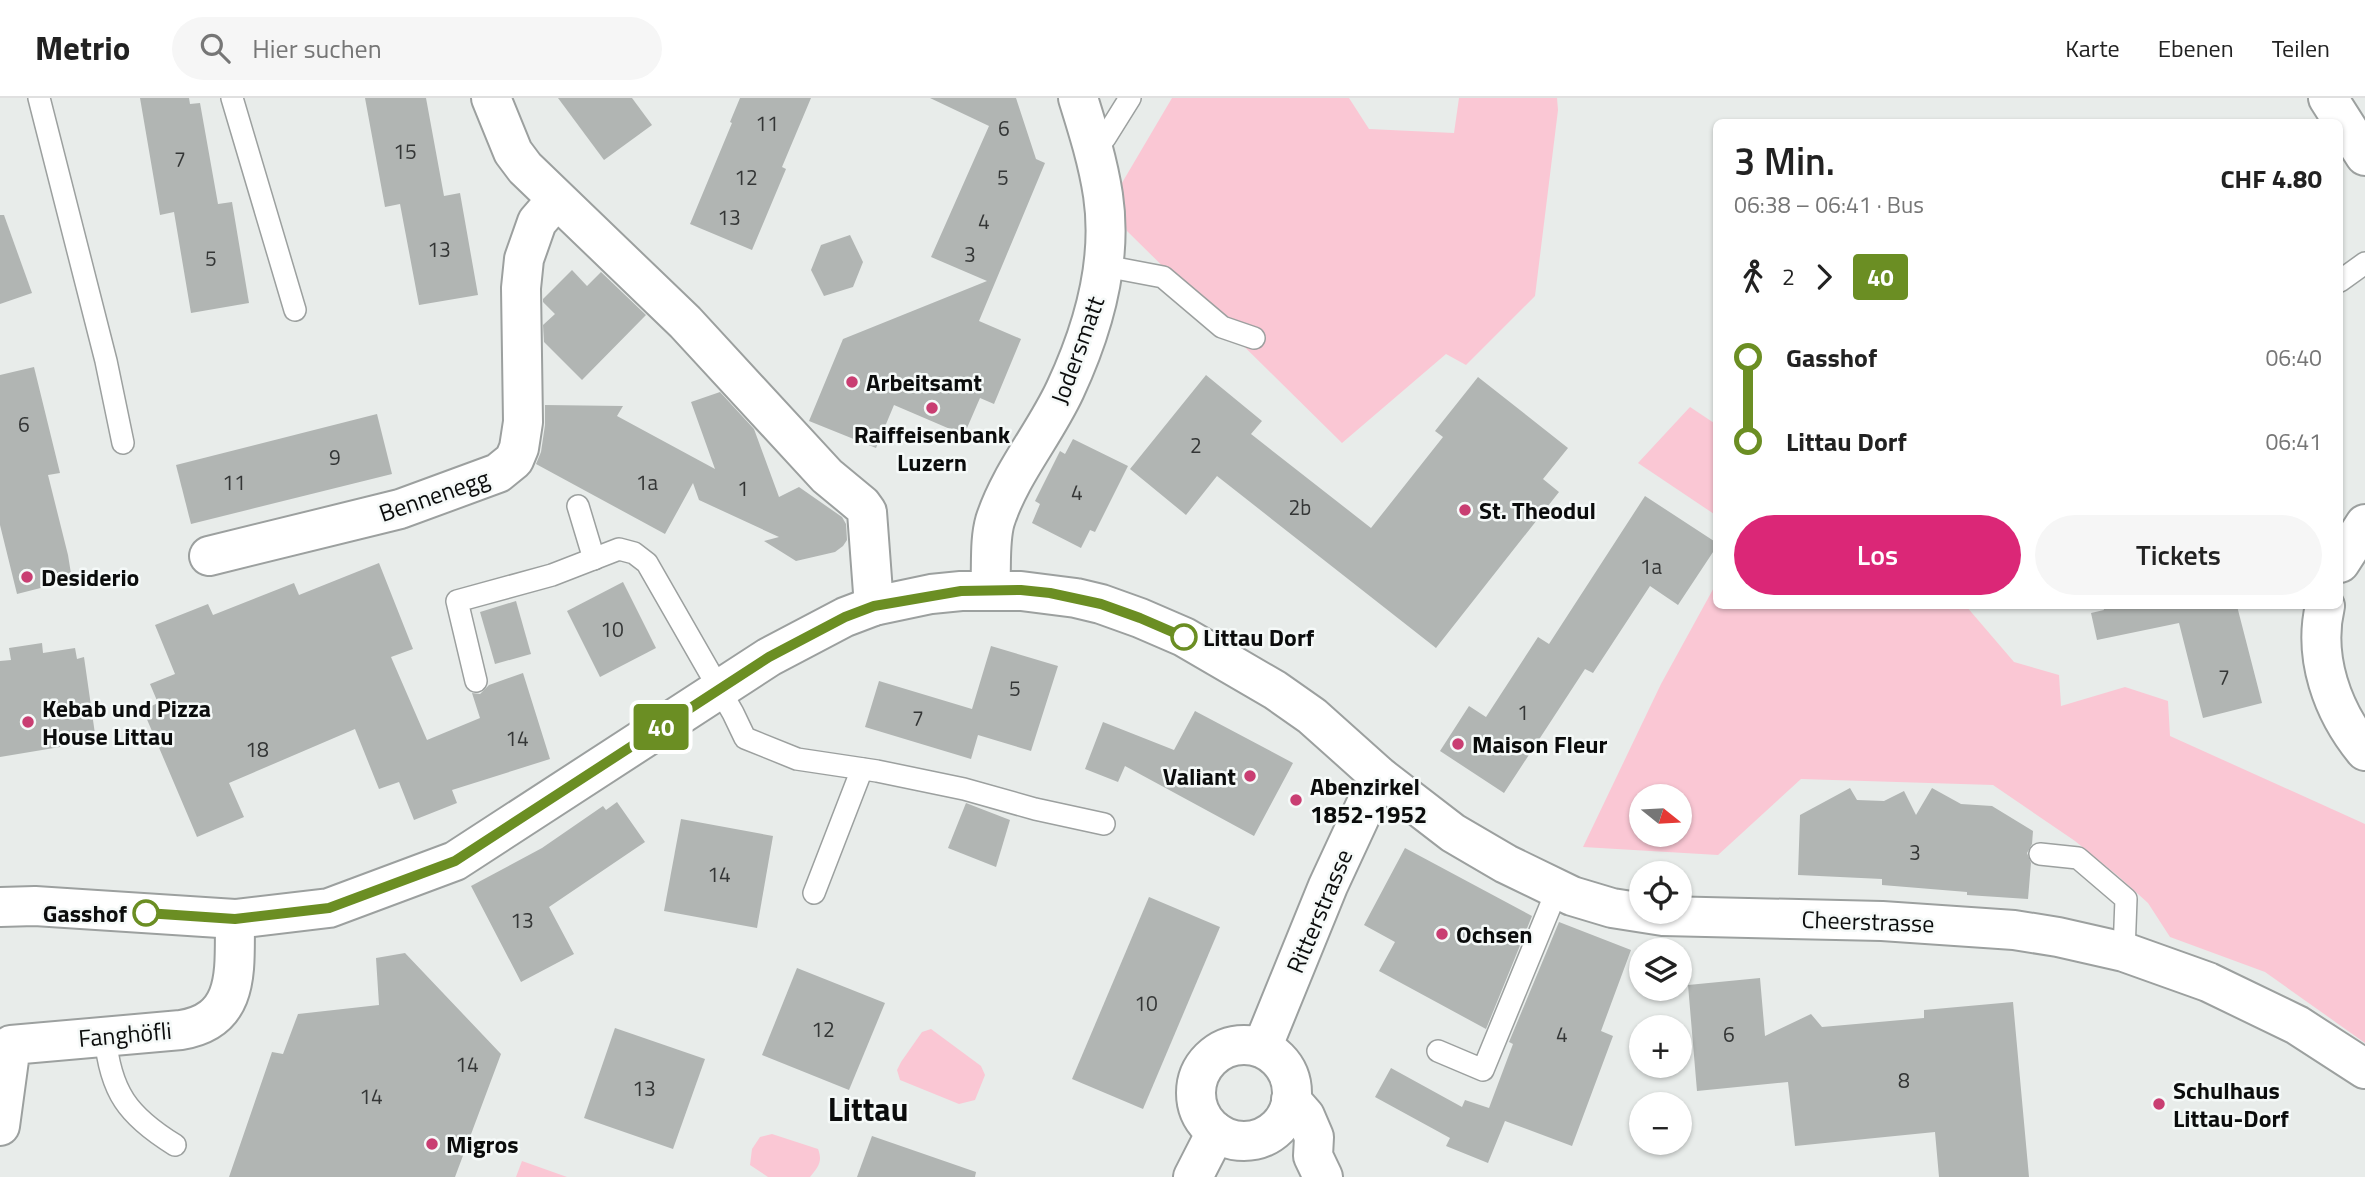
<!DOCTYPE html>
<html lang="de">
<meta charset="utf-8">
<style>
body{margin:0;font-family:"Titillium Web",sans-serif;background:#f6f6f6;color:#222;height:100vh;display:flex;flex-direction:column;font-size:26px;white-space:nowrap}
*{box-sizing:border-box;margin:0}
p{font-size:23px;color:#767676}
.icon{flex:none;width:38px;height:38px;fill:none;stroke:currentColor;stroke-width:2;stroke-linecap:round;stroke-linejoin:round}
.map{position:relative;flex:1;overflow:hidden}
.drawer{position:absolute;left:1713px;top:21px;width:630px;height:490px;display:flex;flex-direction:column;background:#fff;border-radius:10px;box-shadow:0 2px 5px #0004}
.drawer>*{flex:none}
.badge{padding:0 14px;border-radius:5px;font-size:24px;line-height:46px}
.needle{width:46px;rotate:108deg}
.fabs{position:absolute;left:1629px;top:686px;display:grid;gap:14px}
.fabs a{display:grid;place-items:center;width:63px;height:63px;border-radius:50%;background:#fff;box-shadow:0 2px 5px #0004;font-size:35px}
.map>.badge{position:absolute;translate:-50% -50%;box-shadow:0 0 0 4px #fff}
.legs{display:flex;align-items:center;gap:10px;height:77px;padding:0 21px;font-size:23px}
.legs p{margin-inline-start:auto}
.head{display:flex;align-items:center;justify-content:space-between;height:119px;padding:0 21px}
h1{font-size:38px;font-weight:600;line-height:52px}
.action{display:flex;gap:14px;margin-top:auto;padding:14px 21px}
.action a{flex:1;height:80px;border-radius:42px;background:#db2777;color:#fff;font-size:28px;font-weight:600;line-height:80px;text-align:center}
.action a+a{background:#f6f6f6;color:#222}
ul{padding:0 21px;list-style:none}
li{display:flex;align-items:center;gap:24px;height:84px;font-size:26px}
li i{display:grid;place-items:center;width:10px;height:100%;margin:0 9px;background:currentColor}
li i::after{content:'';width:18px;height:18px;margin:-9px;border:5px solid;border-radius:50%;background:#fff}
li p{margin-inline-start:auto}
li:first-child i{background:linear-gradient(#0000 50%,currentColor 0)}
li:last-child i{background:linear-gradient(currentColor 50%,#0000 0)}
header{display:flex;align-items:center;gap:42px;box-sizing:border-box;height:98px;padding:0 35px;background:#fff;border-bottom:2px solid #e0e0e0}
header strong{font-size:33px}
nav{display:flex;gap:38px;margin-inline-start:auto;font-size:24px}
.search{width:490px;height:63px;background:#f6f6f6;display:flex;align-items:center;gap:18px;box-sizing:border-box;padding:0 24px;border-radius:38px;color:#767676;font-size:26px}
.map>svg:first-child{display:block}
.green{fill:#fac7d4;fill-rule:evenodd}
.building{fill:#b1b5b3}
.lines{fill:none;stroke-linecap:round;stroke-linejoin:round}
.lane-casing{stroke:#9ca09f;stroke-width:24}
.street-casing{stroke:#9ca09f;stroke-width:42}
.secondary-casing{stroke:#9ca09f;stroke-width:42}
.lane{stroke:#fff;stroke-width:21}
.street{stroke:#fff;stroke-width:38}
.secondary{stroke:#fff;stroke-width:38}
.line-1-casing{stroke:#fff;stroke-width:16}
.line-1{stroke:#6b8e23;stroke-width:10}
.poi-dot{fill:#c93e72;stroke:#f5f9f8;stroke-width:2.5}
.stop-1-dot{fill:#fff;stroke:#6b8e23;stroke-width:3.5}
.labels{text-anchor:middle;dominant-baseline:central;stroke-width:5;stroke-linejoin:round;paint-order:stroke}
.number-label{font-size:21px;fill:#343636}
.street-label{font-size:24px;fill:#0b0c0c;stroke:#f5f9f8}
.poi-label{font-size:24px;font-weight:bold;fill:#0b0c0c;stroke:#f5f9f8;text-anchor:start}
.stop-label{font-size:24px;font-weight:bold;fill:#0b0c0c;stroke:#f5f9f8;text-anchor:start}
.district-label{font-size:32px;font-weight:bold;fill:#0b0c0c;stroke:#f5f9f8}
</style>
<header>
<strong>Metrio</strong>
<div class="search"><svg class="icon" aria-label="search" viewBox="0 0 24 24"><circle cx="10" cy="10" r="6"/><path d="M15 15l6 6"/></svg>Hier suchen</div>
<nav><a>Karte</a><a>Ebenen</a><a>Teilen</a></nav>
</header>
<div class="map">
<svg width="2365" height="1079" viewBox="0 0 2365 1079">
<rect width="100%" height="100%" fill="#e8ecea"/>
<!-- green -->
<g class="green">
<polygon points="1172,0 1349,0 1369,31 1454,35 1459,0 1557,0 1558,12 1535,198 1466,267 1446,256 1342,345 1127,133 1116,95"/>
<polygon points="1690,309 1717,327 1717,418 1638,365"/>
<path d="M1717 484V508H1966L2014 564 2059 577 2061 608 2125 589 2168 603 2170 638 2365 726V945L2265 874 2170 839 2148 805 2118 778 2075 743 1993 687 1801 681 1718 757 1583 749 1661 586ZM1680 698V737H1642V698Z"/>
<polygon points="931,931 981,968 985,977 975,1002 959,1006 900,982 897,972 901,964 922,934"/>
<path d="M772 1036 818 1051C823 1064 818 1069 810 1079H768L750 1067 752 1051 760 1039Z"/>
<polygon points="522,1063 567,1079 516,1079"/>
</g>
<!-- building -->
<g class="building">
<polygon points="140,0 189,0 190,6 200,5 218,106 232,104 249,205 191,215 174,114 160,117"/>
<polygon points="365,0 426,0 444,98 460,95 478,197 419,207 400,106 385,109"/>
<polygon points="558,0 632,0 652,27 604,62"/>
<polygon points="740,0 811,0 782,69 786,71 752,152 690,126 732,25 730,24"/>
<polygon points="930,0 1016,0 1036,61 1045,65 979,223 1021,241 994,306 980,300 964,337 894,307 876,350 809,323 843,241 987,183 931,159 989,28"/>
<polygon points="0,117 4,117 32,195 0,206"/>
<polygon points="850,137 863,164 853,189 824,198 811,172 821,147"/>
<polygon points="572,172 587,188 601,174 646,217 582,282 544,244 543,227 555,216 543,204 543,201"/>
<polygon points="34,269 60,375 48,377 68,457 72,482 17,496 0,427 0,277"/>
<polygon points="1206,277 1262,323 1251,336 1371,430 1443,339 1435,333 1478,279 1568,350 1543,381 1559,394 1436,550 1217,378 1186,417 1130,371"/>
<polygon points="720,294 754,331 779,399 799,389 842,419 846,426 847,442 843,448 835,454 796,463 764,443 779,439 699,402 693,385 665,436 536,366 541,354 545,327 545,307 623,308 617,318 715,371 691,304"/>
<polygon points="377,316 392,376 191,426 176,367"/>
<polygon points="1073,341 1128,368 1095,434 1090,432 1081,450 1032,425 1040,406 1035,403 1060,353 1065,356"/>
<polygon points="1645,398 1717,445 1717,448 1678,507 1650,488 1593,575 1585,571 1504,695 1440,653 1469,608 1486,619 1538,539 1549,546"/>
<polygon points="379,465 413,551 391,559 427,642 480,620 472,595 480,596 489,587 523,575 550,661 452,692 457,705 414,722 399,684 379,691 355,631 229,685 244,719 197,739 143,612 158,605 150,586 175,576 155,527 208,506 213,517 294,485 299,497"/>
<polygon points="623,484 656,550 600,579 567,513"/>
<polygon points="516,503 531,556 495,566 480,514"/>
<polygon points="2103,508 2237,508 2262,605 2203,620 2179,525 2097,542 2091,515 2104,512"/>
<polygon points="42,545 43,555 75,550 77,561 84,559 96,643 0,659 0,563 11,562 9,550"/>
<polygon points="991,548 1058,568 1031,653 978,637 971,661 865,629 879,583 972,611"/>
<polygon points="1195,613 1293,665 1254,738 1125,668 1118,684 1085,671 1103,624 1174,652"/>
<polygon points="1850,690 1857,702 1884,703 1904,693 1916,717 1932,690 1961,706 1992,708 2033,733 2032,746 2027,755 2031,765 2028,801 1967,797 1967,794 1882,787 1882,781 1798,777 1800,717"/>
<polygon points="617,704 645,744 549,809 574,856 521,884 471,788 542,750 603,708 606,712"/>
<polygon points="966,705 1010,722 996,769 948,750"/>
<polygon points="681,721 773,738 757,830 664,813"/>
<polygon points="1405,750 1532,818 1486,931 1379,873 1395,844 1364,827"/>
<polygon points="1149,799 1220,829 1143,1011 1072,981"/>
<polygon points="1559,824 1631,852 1601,933 1613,938 1572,1048 1505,1023 1488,1065 1446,1048 1450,1040 1375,999 1391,970 1462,1009 1465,1002 1489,1010 1513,946 1509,944"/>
<polygon points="405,855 501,956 455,1079 229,1079 272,954 283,956 298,916 379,907 376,860"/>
<polygon points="797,870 885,905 849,992 762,957"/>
<polygon points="1760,880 1765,938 1811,916 1822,929 1924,920 1924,912 2013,904 2029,1079 1939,1079 1935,1034 1795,1048 1788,984 1697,993 1688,887"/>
<polygon points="615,930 705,961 673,1051 584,1020"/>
<polygon points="872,1038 976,1074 975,1079 857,1079"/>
</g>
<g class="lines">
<defs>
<g id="lane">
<polyline points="39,0 106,263 123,345"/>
<polyline points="232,0 295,212"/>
<polyline points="1093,48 1105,40 1130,0"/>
<polyline points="1105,168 1163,179 1222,229 1254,240"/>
<polyline points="2340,183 2365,165"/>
<polyline points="578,408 594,461"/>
<polyline points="476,583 457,503 552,477 619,451 634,455 647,465 733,615 745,640 797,661 877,673 964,691 1035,711 1104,726"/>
<polyline points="2040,756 2078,760 2126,801 2124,854"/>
<polyline points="814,795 862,671"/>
<path d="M105 937C110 994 128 1018 175 1047"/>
<polyline points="1438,953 1483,972 1557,792"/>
</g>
<g id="street">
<polyline points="491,0 513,54 525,70 685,224 827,378 862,407 867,414 874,508"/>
<polyline points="2328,0 2365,58"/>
<polyline points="209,458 400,411 498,375 514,362 519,350 523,324 521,190 524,161 537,124 556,102"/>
<path d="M990 492C992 470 989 444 995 423 1010 376 1044 337 1065 292 1093 232 1113 164 1103 97 1098 64 1088 32 1078 0"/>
<circle cx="1244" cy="995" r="48"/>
<polyline points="1262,950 1328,788 1379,678"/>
<polyline points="1291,1002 1305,1018 1314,1039 1313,1058 1323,1079"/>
<path d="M0 1028 11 947 181 932C242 922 234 870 235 821"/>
<polyline points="1193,1079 1216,1034"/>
</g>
<g id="secondary">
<polyline points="2340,465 2365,426"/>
<path d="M2325 508C2313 559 2332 613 2365 653"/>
<polyline points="0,809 35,808 235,821 329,810 455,763 769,559 845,519 874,508 931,496 961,493 1021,493 1076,500 1101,506 1140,520 1184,539 1275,592 1312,618 1379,678 1453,735 1506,766 1572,798 1612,810 1663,818 1882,823 2014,832 2058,839 2124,854 2208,884 2297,927 2365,971"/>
</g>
</defs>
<!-- lane casing -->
<use href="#lane" class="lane-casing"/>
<!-- street casing -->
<use href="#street" class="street-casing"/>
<!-- secondary casing -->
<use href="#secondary" class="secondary-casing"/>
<!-- lane -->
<use href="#lane" class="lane"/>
<!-- street -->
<use href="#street" class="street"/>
<!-- secondary -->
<use href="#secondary" class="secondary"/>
</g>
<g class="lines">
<defs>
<polyline id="line-1" points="146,815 235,821 329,810 455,763 769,559 845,519 874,508 961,493 1021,492 1050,495 1101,506 1140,520 1184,539"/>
</defs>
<!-- line-1 casing -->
<use href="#line-1" class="line-1-casing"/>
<!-- line-1 -->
<use href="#line-1" class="line-1"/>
</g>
<!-- markers -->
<g class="poi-dot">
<circle cx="852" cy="284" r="7"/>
<circle cx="932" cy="310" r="7"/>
<circle cx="1465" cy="412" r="7"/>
<circle cx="27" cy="479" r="7"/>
<circle cx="28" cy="624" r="7"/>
<circle cx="1458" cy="646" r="7"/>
<circle cx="1250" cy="678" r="7"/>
<circle cx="1296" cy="702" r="7"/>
<circle cx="1442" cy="836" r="7"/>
<circle cx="2159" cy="1006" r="7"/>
<circle cx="432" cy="1046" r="7"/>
</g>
<g class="stop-1-dot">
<circle cx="1184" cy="539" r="12"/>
<circle cx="146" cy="815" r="12"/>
</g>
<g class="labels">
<!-- number labels -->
<g class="number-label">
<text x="767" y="25">11</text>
<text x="1004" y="30">6</text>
<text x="405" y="53">15</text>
<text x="180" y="61">7</text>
<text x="746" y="79">12</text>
<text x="1003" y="79">5</text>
<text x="729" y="119">13</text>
<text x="984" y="123">4</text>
<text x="439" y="151">13</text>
<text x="970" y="156">3</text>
<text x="211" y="160">5</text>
<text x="24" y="326">6</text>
<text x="1196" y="347">2</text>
<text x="335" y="359">9</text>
<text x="234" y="384">11</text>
<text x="647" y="384">1a</text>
<text x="743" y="390">1</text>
<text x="1077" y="394">4</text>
<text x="1300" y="409">2b</text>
<text x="1651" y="468">1a</text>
<text x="612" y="531">10</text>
<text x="2224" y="579">7</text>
<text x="1015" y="590">5</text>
<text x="1523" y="614">1</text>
<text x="918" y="620">7</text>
<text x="517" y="640">14</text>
<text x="257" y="651">18</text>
<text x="1915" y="754">3</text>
<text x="719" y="776">14</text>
<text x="522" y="822">13</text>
<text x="1146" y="905">10</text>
<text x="823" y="931">12</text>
<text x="1562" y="936">4</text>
<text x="1729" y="936">6</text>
<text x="467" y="966">14</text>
<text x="1904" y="982">8</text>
<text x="644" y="990">13</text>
<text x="371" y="998">14</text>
</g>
<!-- street labels -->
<g class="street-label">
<text transform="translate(1077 252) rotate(-70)">Jodersmatt</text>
<text transform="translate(434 397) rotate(-19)">Bennenegg</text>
<text transform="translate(1319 813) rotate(-67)">Ritterstrasse</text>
<text transform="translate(1868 823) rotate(2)">Cheerstrasse</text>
<text transform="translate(125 936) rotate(-5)">Fanghöfli</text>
</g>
<!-- poi labels -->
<g class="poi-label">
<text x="866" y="284">Arbeitsamt</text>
<text x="932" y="336" text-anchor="middle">Raiffeisenbank<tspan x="932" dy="28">Luzern</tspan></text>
<text x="1479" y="412">St. Theodul</text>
<text x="41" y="479">Desiderio</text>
<text x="42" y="610">Kebab und Pizza<tspan x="42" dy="28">House Littau</tspan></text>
<text x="1472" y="646">Maison Fleur</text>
<text x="1236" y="678" text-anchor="end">Valiant</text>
<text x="1310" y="688">Abenzirkel<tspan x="1310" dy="28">1852-1952</tspan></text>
<text x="1456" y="836">Ochsen</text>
<text x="2173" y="992">Schulhaus<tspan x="2173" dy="28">Littau-Dorf</tspan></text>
<text x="446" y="1046">Migros</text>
</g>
<!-- stop labels -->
<g class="stop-label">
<text x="1203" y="539">Littau Dorf</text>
<text x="127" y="815" text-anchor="end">Gasshof</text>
</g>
<!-- district labels -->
<g class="district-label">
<text x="868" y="1011">Littau</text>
</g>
</g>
</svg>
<div class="fabs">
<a><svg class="needle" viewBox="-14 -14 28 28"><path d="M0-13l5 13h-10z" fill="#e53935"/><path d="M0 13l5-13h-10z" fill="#767676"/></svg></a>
<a><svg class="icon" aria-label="locate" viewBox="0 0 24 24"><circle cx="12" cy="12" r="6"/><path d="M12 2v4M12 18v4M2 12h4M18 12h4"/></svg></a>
<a><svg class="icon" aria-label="layers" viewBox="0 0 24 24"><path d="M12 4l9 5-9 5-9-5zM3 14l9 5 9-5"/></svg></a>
<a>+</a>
<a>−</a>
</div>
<b class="badge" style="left:661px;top:629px;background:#6b8e23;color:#fff">40</b>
<section class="drawer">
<div class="head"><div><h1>3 Min.</h1><p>06:38 – 06:41 · Bus</p></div><b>CHF 4.80</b></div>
<div class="legs"><svg class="icon" aria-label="walk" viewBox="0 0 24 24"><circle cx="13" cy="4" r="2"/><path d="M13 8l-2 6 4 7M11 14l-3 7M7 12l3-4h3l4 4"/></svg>2<svg class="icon" aria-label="forward" viewBox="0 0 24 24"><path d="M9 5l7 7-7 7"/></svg><b class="badge" style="background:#6b8e23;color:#fff">40</b></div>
<ul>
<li><i style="color:#6b8e23"></i><b>Gasshof</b><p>06:40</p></li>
<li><i style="color:#6b8e23"></i><b>Littau Dorf</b><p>06:41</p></li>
</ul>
<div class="action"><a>Los</a><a>Tickets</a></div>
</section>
</div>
